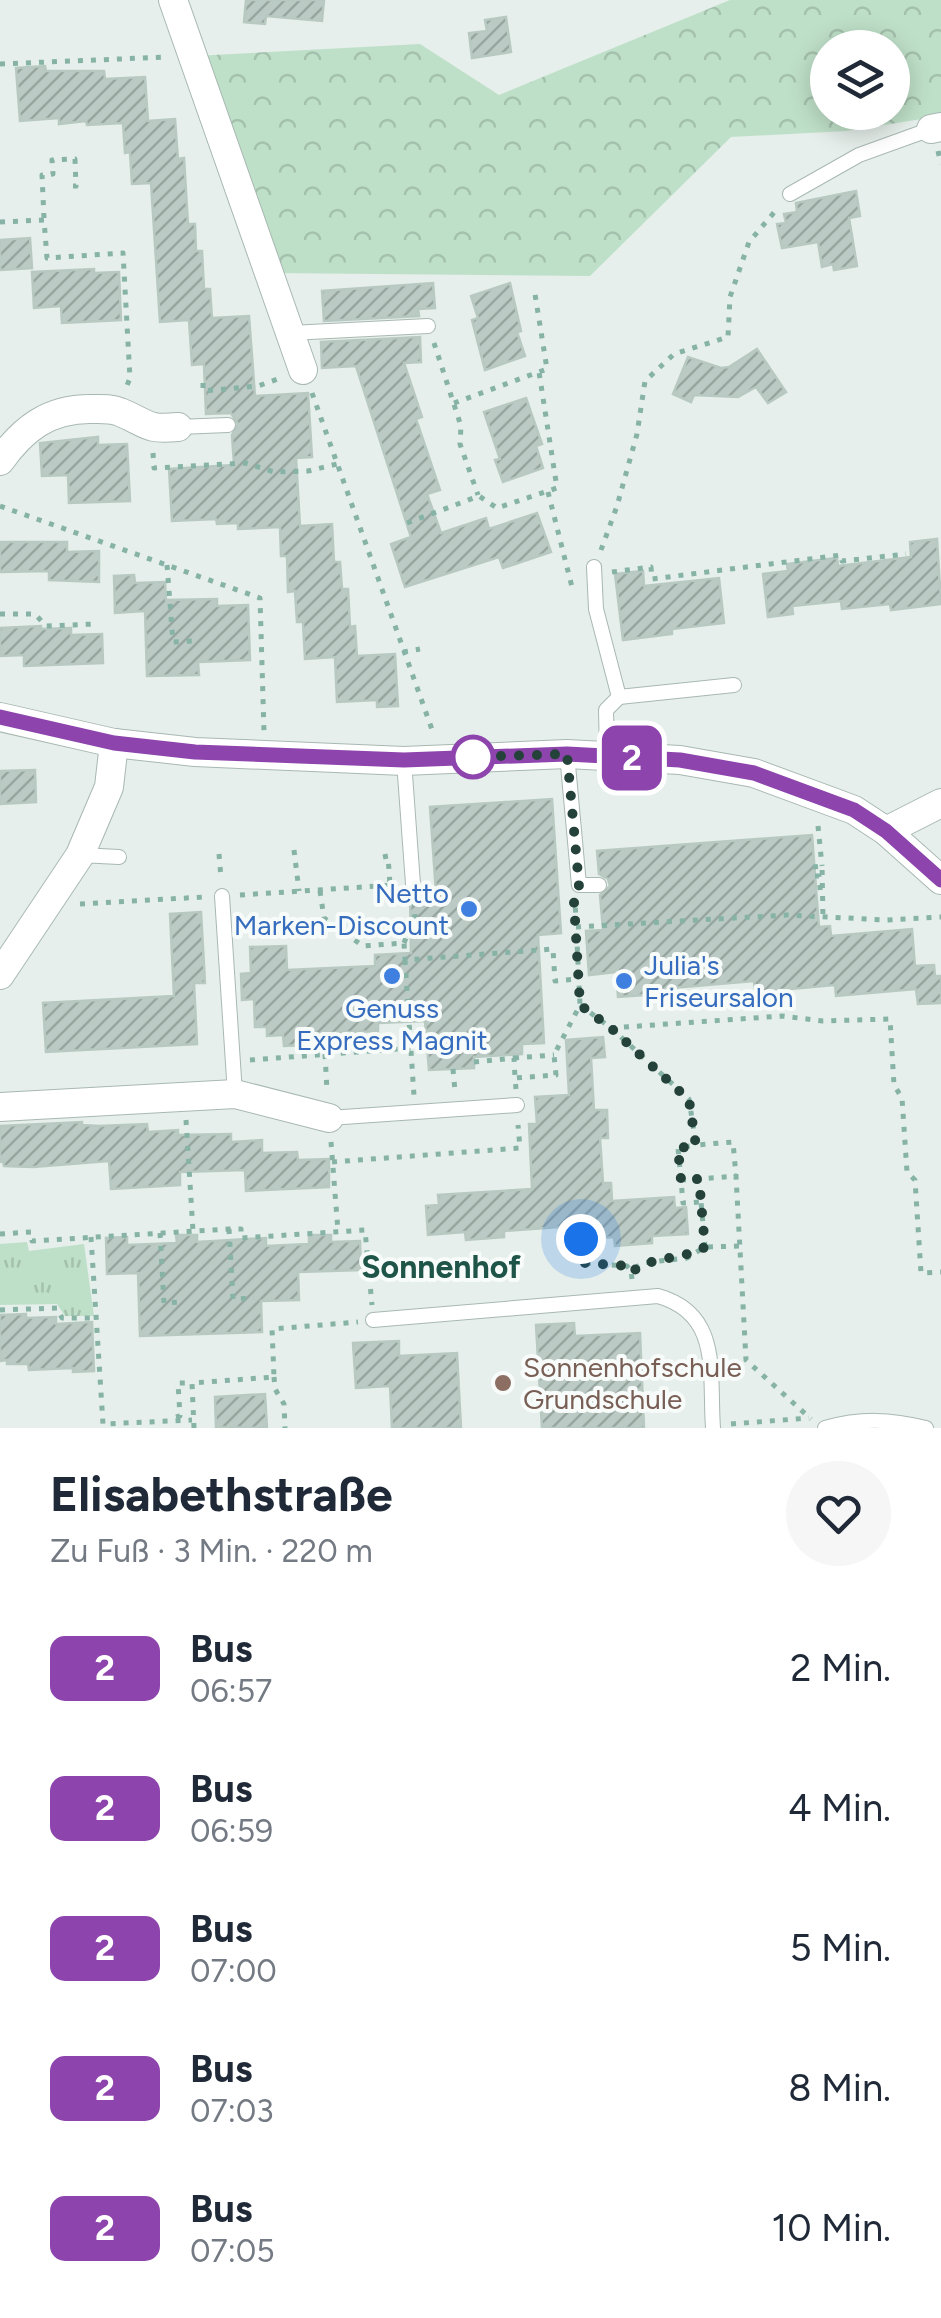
<!DOCTYPE html>
<html lang="de">
<meta charset="utf-8">
<style>
body{margin:0;font-family:Figtree,sans-serif;background:#f6f6f7;color:#1f2937;height:100vh;display:flex;flex-direction:column;font-size:38px;white-space:nowrap}
*{box-sizing:border-box;margin:0}
p{font-size:32px;color:#747a83}
.icon{flex:none;width:55px;height:55px;fill:none;stroke:currentColor;stroke-width:2;stroke-linecap:round;stroke-linejoin:round}
.map{position:relative;height:1428px;overflow:hidden}
.sheet{display:flex;flex-direction:column;background:#fff;flex:1}
.sheet>*{flex:none}
.badge{padding:0 20px;border-radius:15px;font-size:35px;line-height:65px}
.controls{position:absolute;left:810px;top:30px;display:grid;gap:20px}
.controls a{display:grid;place-items:center;width:100px;height:100px;border-radius:50%;background:#fff;box-shadow:0 5px 25px #0003;font-size:50px}
.you{position:absolute;width:50px;height:50px;margin:-25px;border:8px solid #fff;border-radius:50%;background:#1a73e8;box-shadow:0 0 0 15px #1a73e833}
.map>.badge{position:absolute;translate:-50% -50%;box-shadow:0 0 0 5px #fff}
.round{display:grid;place-items:center;flex:none;width:105px;height:105px;border-radius:52px;background:#f6f6f7}
.headline{display:flex;align-items:center;justify-content:space-between;height:170px;padding:0 50px}
h1{font-size:48px;font-weight:700;line-height:75px}
ul{padding:0;list-style:none}
li{display:flex;align-items:center;gap:30px;height:140px;padding:0 50px}
li div{flex:1}
li b{display:block;font-size:38px}
li em{font-style:normal}
li .badge{min-width:110px;font-weight:700;text-align:center}
.map>svg:first-child{display:block}
.grass{fill:url(#grass-tufts)}
.forest{fill:url(#forest-crowns);fill-rule:evenodd}
.building{fill:url(#building-hatch);stroke:#b8c9c2;stroke-width:2.5}
.lines{fill:none;stroke-linecap:round;stroke-linejoin:round}
.service-casing{stroke:#a8b8b2;stroke-width:16}
.minor-casing{stroke:#a8b8b2;stroke-width:30}
.path{stroke:#86b3a5;stroke-width:5;stroke-dasharray:5 8;stroke-linecap:butt}
.service{stroke:#fff;stroke-width:14}
.minor{stroke:#fff;stroke-width:28}
.line-casing{stroke:#fff;stroke-width:22}
.line{stroke:#8e44ad;stroke-width:15}
.walk{stroke:#24423a;stroke-width:10;stroke-dasharray:0 18}
.stop-dot{fill:#fff;stroke:#8e44ad;stroke-width:5}
.shop-dot{fill:#3f7fe0;stroke:#f7fbf9;stroke-width:4}
.education-dot{fill:#8d6e63;stroke:#f7fbf9;stroke-width:4}
.labels{text-anchor:middle;dominant-baseline:central;stroke-width:8;stroke-linejoin:round;paint-order:stroke}
.shop-label{font-size:28px;fill:#366cbe;stroke:#f7fbf9;text-anchor:end}
.education-label{font-size:28px;fill:#785e54;stroke:#f7fbf9;text-anchor:start}
.quarter-label{font-size:32px;font-weight:bold;fill:#1f5548;stroke:#f7fbf9}
</style>
<div class="map">
<svg width="941" height="1428" viewBox="0 0 941 1428">
<defs>
<pattern id="grass-tufts" width="24" height="20" patternUnits="userSpaceOnUse" patternTransform="scale(2.5)"><rect width="24" height="20" fill="#bfe0c8"/><path d="M3 7l-1-3M5 7V3M7 7l1-3M15 17l-1-3M17 17v-4M19 17l1-3" fill="none" stroke="#a4c1ad"/></pattern>
<pattern id="forest-crowns" width="20" height="18" patternUnits="userSpaceOnUse" patternTransform="scale(2.5)"><rect width="20" height="18" fill="#bfe0c8"/><path d="M2 6a3 3 0 1 1 6 0M12 15a3 3 0 1 1 6 0" fill="none" stroke="#a4c1ad"/></pattern>
<pattern id="building-hatch" width="6" height="6" patternUnits="userSpaceOnUse" patternTransform="scale(2.5)"><rect width="6" height="6" fill="#bbcac4"/><path d="M-1 1l2-2M0 6l6-6M5 7l2-2" fill="none" stroke="#98a6a0"/></pattern>
</defs>
<rect width="100%" height="100%" fill="#e6efeb"/>
<!-- grass -->
<polygon class="grass" points="27,1242 29,1251 84,1244 94,1316 65,1316 57,1304 0,1305 0,1244"/>
<!-- forest -->
<path class="forest" d="M730 0H941V116L846 131 731 137 590 276 269 273 195 56 420 44 499 95ZM828 48H892V112H828Z"/>
<!-- building -->
<g class="building">
<polygon points="246,0 324,0 322,21 266,16 265,24 244,22"/>
<polygon points="506,17 511,52 472,58 469,33 487,31 485,20"/>
<polygon points="45,66 46,71 104,71 105,79 145,77 148,121 175,119 178,159 184,158 188,224 195,224 196,251 202,251 204,289 210,289 212,318 249,316 255,396 308,393 312,457 296,458 300,526 332,524 334,562 340,562 342,589 348,589 350,627 355,626 357,656 395,654 398,706 377,707 377,700 337,702 335,657 305,659 303,622 297,622 295,591 288,592 287,556 281,556 280,527 238,529 238,523 217,524 216,519 172,521 169,469 234,465 232,435 238,424 231,413 206,414 204,364 192,365 189,320 160,322 151,183 132,184 130,152 125,153 123,123 87,125 86,121 59,124 59,118 20,121 16,68"/>
<polygon points="856,191 860,216 849,218 857,266 834,270 833,264 822,267 818,242 782,248 777,224 786,223 784,214 797,212 796,203"/>
<polygon points="30,238 32,268 0,270 0,240"/>
<polygon points="94,269 94,273 119,272 121,320 62,323 61,306 34,308 32,272"/>
<polygon points="433,283 435,308 418,309 419,316 324,321 322,291"/>
<polygon points="510,283 521,331 517,332 525,356 485,370 472,320 478,318 471,296"/>
<polygon points="420,337 421,362 404,363 422,417 416,419 440,490 427,494 441,533 486,518 489,529 537,513 551,552 503,568 499,557 405,587 391,544 411,537 356,366 322,368 321,342"/>
<polygon points="757,349 786,392 768,403 756,387 738,397 694,395 691,402 673,394 688,357 721,368 729,367"/>
<polygon points="526,398 542,444 536,446 543,468 503,482 495,460 500,459 484,412"/>
<polygon points="98,437 98,445 127,444 130,501 69,503 68,475 42,476 40,443"/>
<polygon points="937,539 941,604 891,610 890,604 842,609 841,601 792,606 793,614 768,617 763,574 788,571 787,564 837,558 838,566 911,557 910,542"/>
<polygon points="0,542 67,542 67,552 99,551 99,582 49,580 49,571 0,572"/>
<polygon points="643,571 644,586 719,578 724,623 672,629 672,634 623,640 615,574"/>
<polygon points="134,575 135,583 165,582 166,600 217,599 217,606 248,605 250,660 198,662 199,675 147,676 145,611 115,613 114,576"/>
<polygon points="41,626 41,629 71,628 71,635 102,634 103,663 24,666 24,655 0,656 0,628"/>
<polygon points="35,770 36,802 0,804 0,771"/>
<polygon points="552,799 561,933 538,935 544,1043 522,1044 522,1054 474,1057 474,1068 429,1070 425,1021 378,1023 378,1031 307,1034 307,1045 284,1046 283,1035 267,1036 267,1027 255,1027 254,999 242,1000 241,974 251,973 250,947 286,946 287,970 375,966 375,955 411,953 410,895 436,893 430,807"/>
<polygon points="812,835 819,927 830,926 831,936 912,929 915,966 934,965 935,976 941,976 941,1003 918,1004 916,989 836,996 835,985 755,992 754,981 672,988 673,993 618,997 616,972 589,975 586,931 603,930 600,895 610,886 608,879 599,874 597,851"/>
<polygon points="201,912 205,983 194,983 197,1044 46,1052 43,1003 174,996 170,914"/>
<polygon points="603,1037 605,1057 591,1058 594,1110 607,1110 608,1138 600,1138 603,1183 611,1183 612,1201 674,1197 675,1208 686,1207 688,1234 652,1236 652,1243 615,1246 614,1237 560,1241 559,1227 504,1231 504,1237 466,1240 465,1232 428,1235 426,1206 439,1205 438,1195 532,1189 529,1124 537,1124 535,1097 569,1095 566,1040"/>
<polygon points="82,1122 82,1125 99,1126 147,1124 148,1132 178,1130 178,1135 231,1134 231,1142 262,1140 262,1153 297,1152 298,1160 329,1159 329,1187 246,1191 245,1170 180,1172 180,1185 111,1189 109,1161 33,1167 4,1166 3,1161 0,1162 0,1126"/>
<polygon points="176,1235 197,1235 197,1242 266,1238 266,1246 309,1244 309,1235 331,1235 331,1242 360,1241 361,1270 298,1272 299,1300 261,1301 262,1332 140,1336 138,1273 107,1274 106,1238 127,1237 127,1245 177,1243"/>
<polygon points="26,1314 26,1318 56,1317 56,1324 92,1322 94,1371 73,1372 73,1368 29,1370 28,1364 7,1364 7,1360 0,1361 0,1315"/>
<polygon points="574,1323 575,1336 640,1333 644,1428 542,1428 536,1325"/>
<polygon points="399,1341 399,1356 457,1353 461,1428 392,1428 390,1386 356,1388 353,1343"/>
<polygon points="265,1394 267,1428 216,1427 215,1397"/>
</g>
<g class="lines">
<defs>
<g id="service">
<polyline points="790,194 859,155 931,129"/>
<polyline points="290,333 428,326"/>
<polyline points="178,427 228,425"/>
<polyline points="594,567 596,609 619,697 606,710 607,756"/>
<polyline points="619,697 734,685"/>
<polyline points="567,754 579,885 599,885"/>
<polyline points="404,761 413,884"/>
<polyline points="80,855 119,857"/>
<polyline points="222,896 235,1094"/>
<polyline points="329,1118 517,1105"/>
<path d="M373 1320 658 1296C722 1314 709 1374 713 1428"/>
<path d="M825 1428C861 1418 890 1419 926 1428"/>
</g>
<g id="minor">
<polyline points="173,0 303,370"/>
<polyline points="931,129 941,127"/>
<path d="M0 461C23 429 48 409 90 409 100 409 111 408 120 412 149 424 145 430 178 427"/>
<polyline points="0,717 114,743 195,752 404,761 567,754 680,760 754,773 854,810 886,831 941,880"/>
<polyline points="886,831 941,803"/>
<polyline points="0,975 80,855 109,787 114,743"/>
<polyline points="0,1107 235,1094 329,1118"/>
</g>
</defs>
<!-- service casing -->
<use href="#service" class="service-casing"/>
<!-- minor casing -->
<use href="#minor" class="minor-casing"/>
<!-- path -->
<g class="path">
<polyline points="0,64 167,57"/>
<polyline points="938,151 941,164"/>
<polyline points="44,218 42,175 53,174 52,160 75,159 76,186 73,186"/>
<polyline points="0,222 44,220 47,258 123,253 130,378 126,388"/>
<polyline points="434,343 461,426 460,444 478,495"/>
<polyline points="203,383 203,391 258,386 278,379"/>
<polyline points="312,393 434,735"/>
<polyline points="454,403 547,369 534,288"/>
<polyline points="153,453 154,468 246,463 274,472 308,471 337,464"/>
<polyline points="548,492 573,591"/>
<polyline points="0,506 260,598 264,732"/>
<polyline points="407,523 479,496 497,508 557,488 539,372"/>
<polyline points="601,550 617,506 637,434 645,381 674,354 728,337 730,297 749,242 777,209"/>
<polyline points="167,565 173,642 194,641"/>
<polyline points="612,572 651,567 652,579 841,555 842,561 906,554"/>
<polyline points="0,614 35,614 46,626 94,624"/>
<polyline points="403,652 420,649"/>
<polyline points="818,826 822,866"/>
<polyline points="294,850 299,891"/>
<polyline points="219,854 221,878"/>
<polyline points="383,857 388,856 390,885"/>
<polyline points="813,867 822,866 823,918"/>
<polyline points="815,876 819,876 821,898"/>
<polyline points="320,891 324,918 363,946 404,943 405,960 553,949 555,981 578,979"/>
<polyline points="240,895 394,885"/>
<polyline points="80,904 204,897"/>
<polyline points="576,927 787,915 886,920 941,917"/>
<polyline points="404,943 415,915 414,900"/>
<polyline points="405,960 414,1096"/>
<polyline points="580,1005 611,1028 689,1099 696,1145 733,1142 736,1176"/>
<polyline points="611,1028 782,1016 823,1021 890,1019 894,1085 902,1098 907,1172 915,1180 921,1273 941,1272"/>
<polyline points="325,1054 327,1091"/>
<polyline points="514,1058 554,1055"/>
<polyline points="250,1060 411,1048"/>
<polyline points="474,1062 514,1058 515,1078"/>
<polyline points="453,1069 455,1091"/>
<polyline points="516,1089 515,1078 556,1075 554,1055 580,1005 575,900"/>
<polyline points="186,1120 193,1231"/>
<polyline points="331,1142 338,1231"/>
<polyline points="332,1162 520,1148 518,1125"/>
<polyline points="699,1179 681,1180 683,1203 701,1202"/>
<polyline points="681,1180 678,1148 696,1145"/>
<polyline points="229,1229 233,1299 254,1298"/>
<polyline points="160,1233 164,1303 181,1302"/>
<polyline points="0,1234 31,1232 32,1241 229,1229 241,1229 241,1238 365,1230 372,1305"/>
<polyline points="91,1237 103,1424 192,1420"/>
<polyline points="581,1239 584,1263 627,1266 631,1271"/>
<polyline points="705,1247 699,1179 736,1176 746,1360 811,1419"/>
<polyline points="632,1279 631,1271 642,1263 687,1258 705,1247 739,1246"/>
<polyline points="0,1310 57,1308 62,1318 97,1318"/>
<polyline points="274,1377 275,1389 284,1404 285,1428"/>
<polyline points="176,1417 180,1416 178,1383 192,1383"/>
<polyline points="731,1424 809,1418"/>
<polyline points="194,1428 192,1383 274,1377 272,1329 358,1322"/>
</g>
<!-- service -->
<use href="#service" class="service"/>
<!-- minor -->
<use href="#minor" class="minor"/>
</g>
<g class="lines">
<defs>
<polyline id="line" points="0,717 114,743 195,752 404,760 567,754 680,760 754,773 854,810 886,831 941,880"/>
</defs>
<!-- line casing -->
<use href="#line" class="line-casing"/>
<!-- line -->
<use href="#line" class="line"/>
<!-- walk -->
<path class="walk" d="M473 757H469L567 754 579 885 574 902 580 1005 611 1028 689 1100 696 1146 678 1148 681 1180 699 1179 705 1247C681 1261 653 1255 632 1272L627 1266 584 1263 581 1239"/>
</g>
<!-- markers -->
<circle class="stop-dot" cx="473" cy="757" r="20"/>
<g class="shop-dot">
<circle cx="469" cy="909" r="10"/>
<circle cx="392" cy="976" r="10"/>
<circle cx="624" cy="981" r="10"/>
</g>
<circle class="education-dot" cx="503" cy="1383" r="10"/>
<g class="labels">
<!-- shop labels -->
<g class="shop-label">
<text x="449" y="893">Netto<tspan x="449" dy="32">Marken-Discount</tspan></text>
<text x="644" y="965" text-anchor="start">Julia's<tspan x="644" dy="32">Friseursalon</tspan></text>
<text x="392" y="1008" text-anchor="middle">Genuss<tspan x="392" dy="32">Express Magnit</tspan></text>
</g>
<!-- education labels -->
<g class="education-label">
<text x="523" y="1367">Sonnenhofschule<tspan x="523" dy="32">Grundschule</tspan></text>
</g>
<!-- quarter labels -->
<g class="quarter-label">
<text x="441" y="1267">Sonnenhof</text>
</g>
</g>
</svg>
<div class="controls">
<a><svg class="icon" aria-label="layers" viewBox="0 0 24 24"><path d="M12 4l9 5-9 5-9-5zM3 14l9 5 9-5"/></svg></a>
</div>
<div class="you" style="left:581px;top:1239px"></div>
<b class="badge" style="left:632px;top:758px;background:#8e44ad;color:#fff">2</b>
</div>
<section class="sheet">
<div class="headline"><div><h1>Elisabethstraße</h1><p>Zu Fuß · 3 Min. · 220 m</p></div><a class="round"><svg class="icon" aria-label="heart" viewBox="0 0 24 24"><path d="M12 20l-8-8c-3-5 5-10 8-4 3-6 11-1 8 4z"/></svg></a></div>
<ul>
<li><span class="badge" style="background:#8e44ad;color:#fff">2</span><div><b>Bus</b><p>06:57</p></div><em>2 Min.</em></li>
<li><span class="badge" style="background:#8e44ad;color:#fff">2</span><div><b>Bus</b><p>06:59</p></div><em>4 Min.</em></li>
<li><span class="badge" style="background:#8e44ad;color:#fff">2</span><div><b>Bus</b><p>07:00</p></div><em>5 Min.</em></li>
<li><span class="badge" style="background:#8e44ad;color:#fff">2</span><div><b>Bus</b><p>07:03</p></div><em>8 Min.</em></li>
<li><span class="badge" style="background:#8e44ad;color:#fff">2</span><div><b>Bus</b><p>07:05</p></div><em>10 Min.</em></li>
</ul>
</section>
